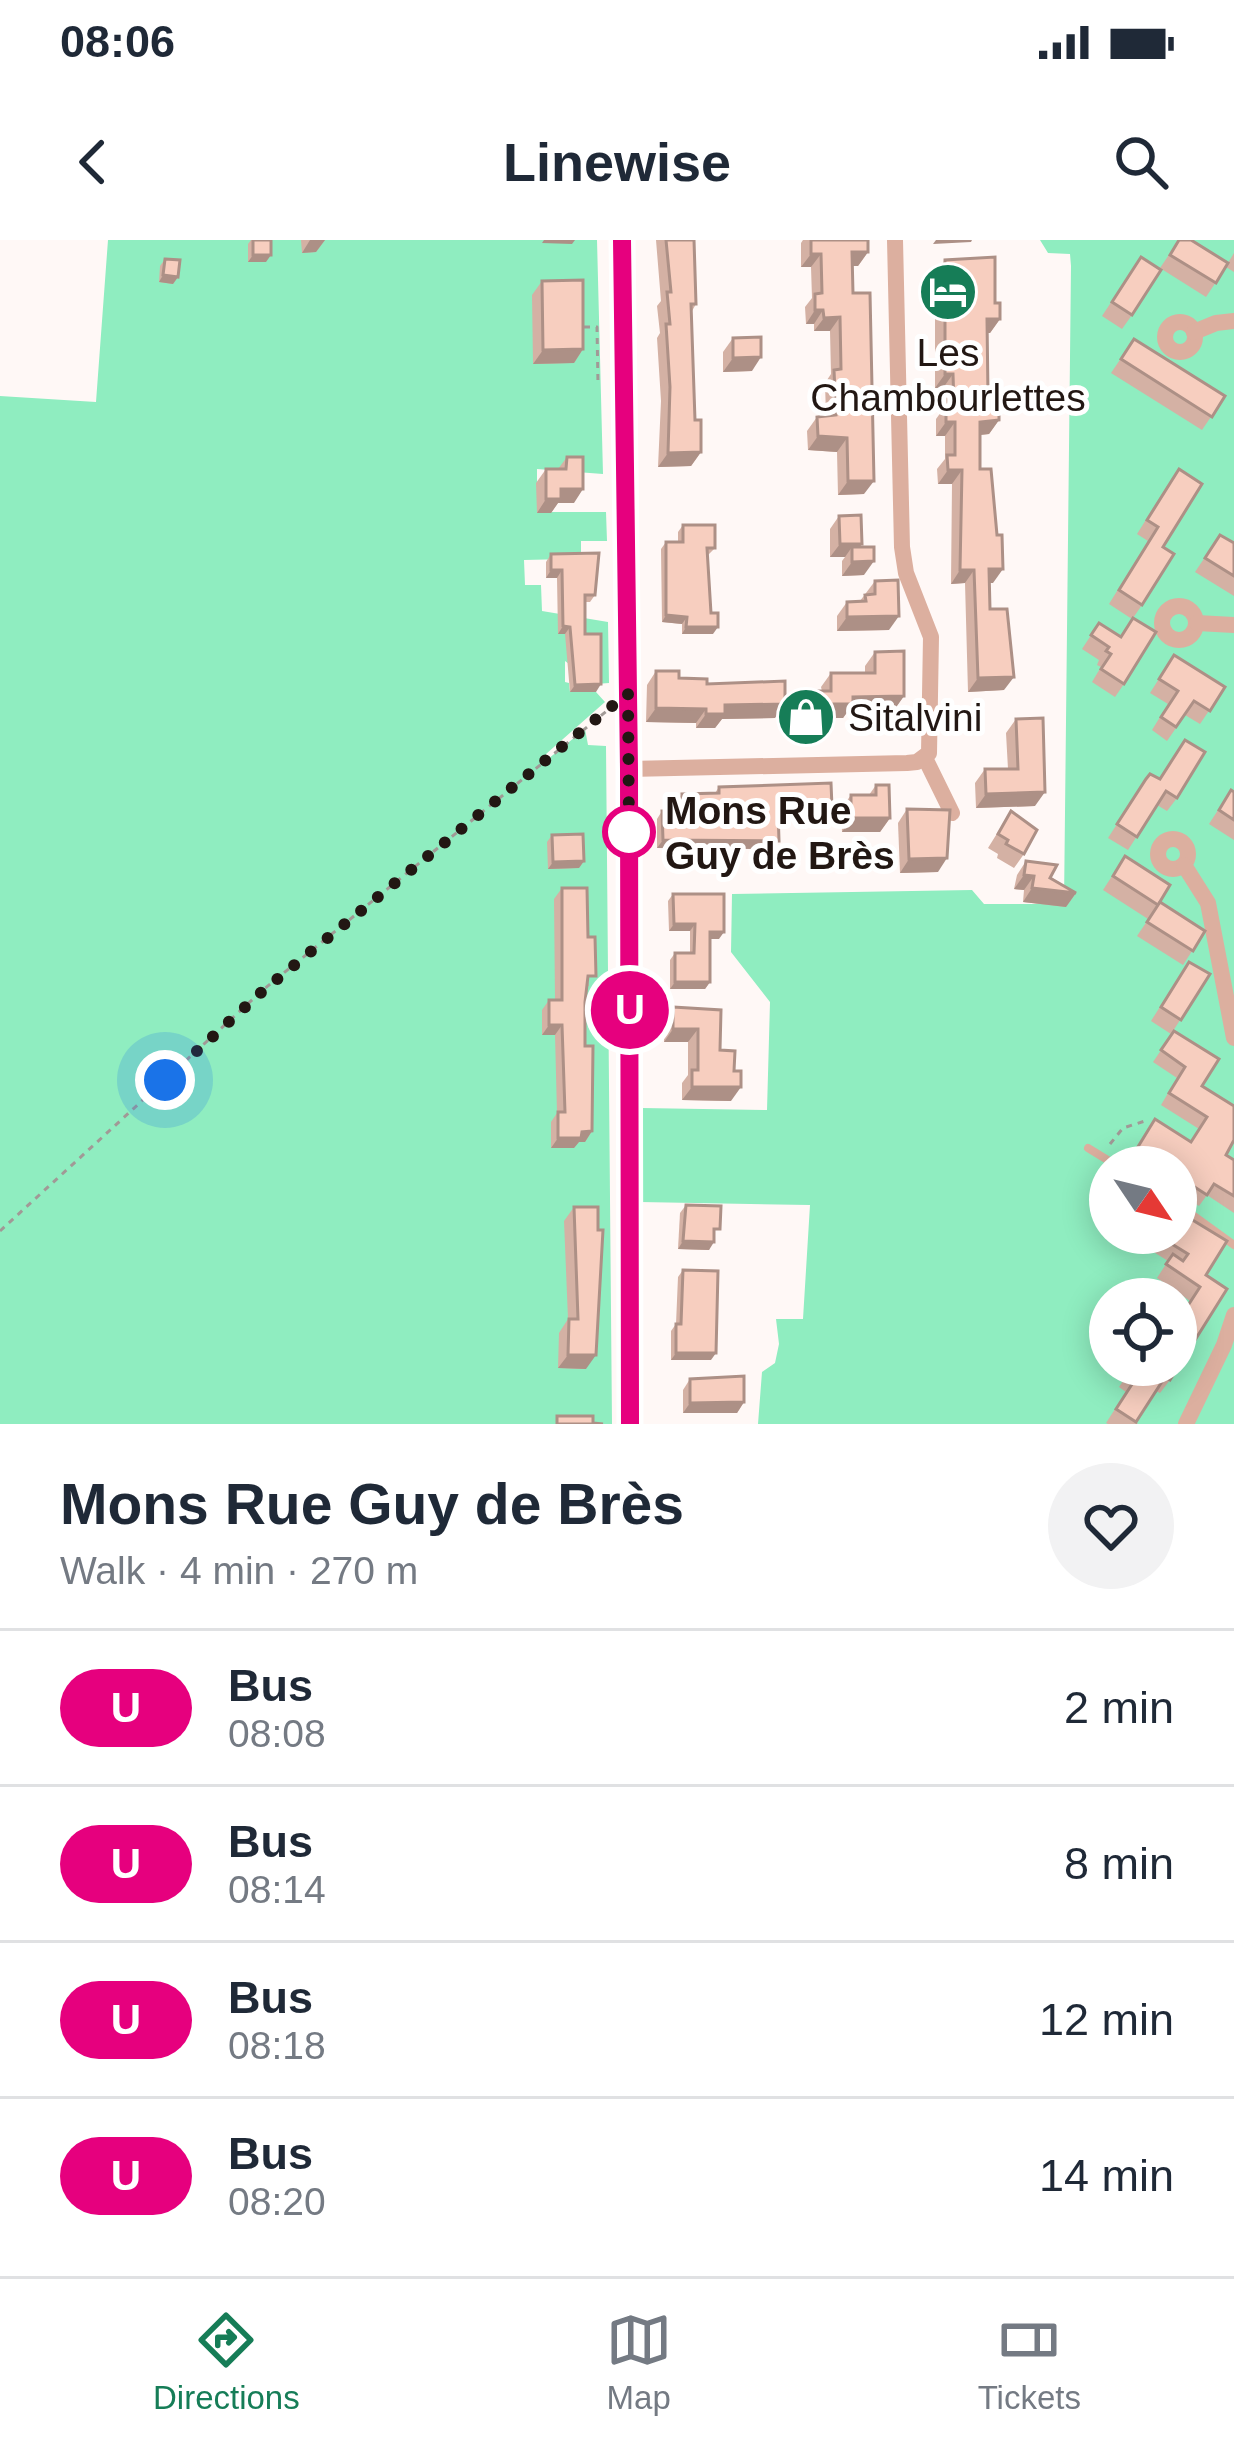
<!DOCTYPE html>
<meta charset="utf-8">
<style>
body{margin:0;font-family:Arial,sans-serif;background:#f2f2f3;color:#1f2937;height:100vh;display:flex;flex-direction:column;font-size:45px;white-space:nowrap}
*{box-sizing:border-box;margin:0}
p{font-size:39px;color:#747a83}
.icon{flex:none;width:66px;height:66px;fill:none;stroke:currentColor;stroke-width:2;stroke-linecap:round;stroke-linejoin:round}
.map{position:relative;height:1184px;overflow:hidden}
.details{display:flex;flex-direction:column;background:#fff;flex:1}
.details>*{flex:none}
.badge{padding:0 24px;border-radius:39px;font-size:42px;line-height:78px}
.needle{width:78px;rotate:125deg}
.controls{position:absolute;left:1089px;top:906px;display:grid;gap:24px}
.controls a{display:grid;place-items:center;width:108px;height:108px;border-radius:50%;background:#fff;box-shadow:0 6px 30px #0003;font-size:60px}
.you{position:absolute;width:60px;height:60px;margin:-30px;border:9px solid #fff;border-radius:50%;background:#1a73e8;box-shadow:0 0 0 18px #1a73e833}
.map>.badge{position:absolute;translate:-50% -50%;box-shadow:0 0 0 6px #fff}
.round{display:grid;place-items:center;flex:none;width:126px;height:126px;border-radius:63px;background:#f2f2f3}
.headline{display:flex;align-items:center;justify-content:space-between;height:204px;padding:0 60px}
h1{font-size:57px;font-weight:700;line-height:90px}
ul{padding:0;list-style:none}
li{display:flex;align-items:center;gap:36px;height:156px;padding:0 60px;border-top:3px solid #e0e1e3}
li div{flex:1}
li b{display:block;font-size:45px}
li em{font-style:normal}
li .badge{min-width:132px;font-weight:700;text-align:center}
.status{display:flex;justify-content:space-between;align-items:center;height:84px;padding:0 60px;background:#fff;direction:ltr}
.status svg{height:33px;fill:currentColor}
header{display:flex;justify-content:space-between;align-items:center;height:156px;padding:0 60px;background:#fff;font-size:54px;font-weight:700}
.tab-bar{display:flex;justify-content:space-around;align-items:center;height:168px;border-top:3px solid #e0e1e3;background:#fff;font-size:33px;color:#747a83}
.tab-bar a{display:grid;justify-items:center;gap:6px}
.tab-bar .selected{color:#167d57}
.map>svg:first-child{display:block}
.green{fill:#8fedc0;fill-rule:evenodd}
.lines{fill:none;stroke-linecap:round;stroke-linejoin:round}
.path{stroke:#a19996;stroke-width:3;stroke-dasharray:6 6;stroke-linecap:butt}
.service{stroke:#dcaf9f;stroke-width:8}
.minor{stroke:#dcaf9f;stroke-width:16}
.wall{fill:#d4b1a4}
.shaded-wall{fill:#ad9086}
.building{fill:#f7cebf;stroke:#ad9086;stroke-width:3}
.line-casing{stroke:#fff;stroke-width:27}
.line{stroke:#e6007e;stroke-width:18}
.walk{stroke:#221713;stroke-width:12;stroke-dasharray:0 21.6}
.stop-dot{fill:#fff;stroke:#e6007e;stroke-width:6}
.labels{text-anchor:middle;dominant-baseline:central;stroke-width:10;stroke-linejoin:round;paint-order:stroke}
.poi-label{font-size:39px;fill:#221713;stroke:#fff}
.stop-label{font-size:39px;font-weight:bold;fill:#221713;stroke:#fff;text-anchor:start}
</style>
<div class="status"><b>08:06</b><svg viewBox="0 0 49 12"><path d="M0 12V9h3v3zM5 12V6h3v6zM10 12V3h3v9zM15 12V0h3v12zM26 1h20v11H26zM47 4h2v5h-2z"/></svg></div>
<header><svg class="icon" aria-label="back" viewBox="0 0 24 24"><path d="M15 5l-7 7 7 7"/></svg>Linewise<svg class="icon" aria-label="search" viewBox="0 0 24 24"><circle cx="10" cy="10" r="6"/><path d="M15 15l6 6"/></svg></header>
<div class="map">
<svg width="1234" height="1184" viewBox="0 0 1234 1184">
<rect width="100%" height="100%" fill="#fff8f6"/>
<!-- green -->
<g class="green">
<polygon points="108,0 597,0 603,234 537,229 537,272 606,272 607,301 581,301 581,313 568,314 567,319 524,320 525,345 541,345 542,371 608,382 609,443 596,444 565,421 565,442 569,443 570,452 596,452 605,462 546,514 548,519 585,489 588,505 606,506 612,1184 0,1184 0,156 96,162"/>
<path d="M1040 0H1234V1184H758L762 1132 775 1123 779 1104 776 1079H803L810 965 640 962 642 868 767 870 770 762 731 712 732 654 972 650 984 664H1064L1071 26 1070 14 1048 13ZM1110 927H1176V993H1110ZM1110 1059H1176V1125H1110Z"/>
</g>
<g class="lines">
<!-- path -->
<g class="path">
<polyline points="584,87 597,87 598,144"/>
<polyline points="1110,904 1123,888 1145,881"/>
<polyline points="0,991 264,749 608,470"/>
</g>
<!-- service -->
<g class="service">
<polyline points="1088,908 1119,927"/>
<polyline points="1176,963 1234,1005"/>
</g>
<!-- minor -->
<g class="minor">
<polyline points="622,0 629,529 630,1184"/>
<circle cx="1180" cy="97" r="15"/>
<polyline points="1194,92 1216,83 1234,81"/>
<circle cx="1179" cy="383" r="17"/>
<polyline points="1197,383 1234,385"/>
<polyline points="925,518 952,573"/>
<polyline points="629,529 907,523 917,522 929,513 931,397 906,333 902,307 895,0"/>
<circle cx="1173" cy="614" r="15"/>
<polyline points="1184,625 1208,663 1234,798"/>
<polyline points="1186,1184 1224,1105 1234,1075"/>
</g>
</g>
<!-- wall -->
<g class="wall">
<polygon points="251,0 271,0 266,22 248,22 248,4"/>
<polygon points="301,0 325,0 316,12 302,13"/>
<polygon points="656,0 694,0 696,64 692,71 695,180 701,212 691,226 658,227 661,161 657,98 660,93 657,66 661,61"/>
<polygon points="803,0 868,0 868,12 858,26 852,26 864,254 838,255 837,212 808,210 807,191 817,177 826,176 825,143 831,134 830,91 814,91 814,84 806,84 805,67 812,58 811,27 801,27 801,3"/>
<polygon points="1179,0 1228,23 1234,13 1234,32 1226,27 1206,57 1160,28"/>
<polygon points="1141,17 1132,75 1122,89 1102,76"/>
<polygon points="165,19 178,37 173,44 159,42 160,26"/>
<polygon points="945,20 995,63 1000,79 990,93 987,93 988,155 991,168 999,180 989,194 980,195 980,229 993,343 990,343 990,369 1004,450 968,452 965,343 951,344 952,244 938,244 937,229 945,219 945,196 936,196 936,179 944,168 943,148 935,148 935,34"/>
<polygon points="542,41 583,109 574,123 533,124 532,55"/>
<polygon points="733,98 752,131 723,132 723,112"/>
<polygon points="1134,99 1225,156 1202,190 1111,133"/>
<polygon points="567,217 574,263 558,263 551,273 537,273 536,243 546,229 558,229"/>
<polygon points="1169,243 1163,307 1142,365 1133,378 1124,444 1115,457 1092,442 1101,427 1097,425 1099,420 1082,409 1099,383 1120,396 1132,379 1109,364 1148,301 1137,294"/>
<polygon points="839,276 862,304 859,307 864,335 842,336 842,321 845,317 830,317 830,289"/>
<polygon points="683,285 715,308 708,315 713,394 682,394 682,384 662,382 661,309 666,302 678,302 678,292"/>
<polygon points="1220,295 1234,303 1234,356 1195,332"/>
<polygon points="551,314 595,355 590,362 585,362 585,394 596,452 570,452 565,394 558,394 557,338 546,338 546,322"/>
<polygon points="875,341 889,390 837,391 837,376 847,362 860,361"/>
<polygon points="875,412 904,456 894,470 848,471 843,478 834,478 825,490 792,491 792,465 802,451 822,451 821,447 831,433 865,433 865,426"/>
<polygon points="1174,415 1225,447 1200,484 1185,475 1167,501 1152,490 1168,464 1150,453"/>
<polygon points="656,431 679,438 707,444 775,478 722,479 715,488 696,488 696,483 646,482 647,445"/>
<polygon points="1016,479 1035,566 976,568 975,543 985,529 1008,529 1006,493"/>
<polygon points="1146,539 1177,558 1167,571 1157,565 1128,610 1108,598"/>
<polygon points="876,545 890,578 880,592 842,592 841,569 851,555 869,555"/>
<polygon points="719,547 832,567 826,576 778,577 773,609 657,608 657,579 662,571 677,571 676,562 682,554 715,553"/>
<polygon points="1231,550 1234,552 1234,600 1209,584"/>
<polygon points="907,569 938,632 900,633 898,583"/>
<polygon points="1011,571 1024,614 1014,628 997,618 998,614 988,608"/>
<polygon points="552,595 584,621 579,628 548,629 547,602"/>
<polygon points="1125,616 1170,645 1148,679 1103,650"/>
<polygon points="1026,621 1076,653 1066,667 1023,662 1024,650 1014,649 1017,635"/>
<polygon points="562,648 589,746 587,746 585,762 585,806 592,891 585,902 579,902 574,908 551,908 551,882 557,873 555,795 542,795 542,770 549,760 555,760 554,659"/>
<polygon points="673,654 719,699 710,699 710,742 705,749 670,749 670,720 675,713 690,713 690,691 669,691 668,661"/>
<polygon points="1160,662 1205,691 1183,725 1137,696"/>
<polygon points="1210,734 1171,794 1151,781 1180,735"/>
<polygon points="673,767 720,810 731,861 682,860 682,843 688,835 688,802 664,802 664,780"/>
<polygon points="1174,791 1202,846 1226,915 1234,920 1234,973 1207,955 1199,966 1176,952 1176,927 1137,927 1128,921 1155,879 1191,902 1199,889 1161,865 1177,838 1153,822"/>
<polygon points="686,965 714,997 709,1010 678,1009 680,973"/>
<polygon points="574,967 586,1129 558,1128 559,1093 568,1079 564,981"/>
<polygon points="1123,993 1176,993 1206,1035 1170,1140 1160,1153 1156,1151 1136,1182 1138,1184 1108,1184 1106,1183 1126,1152 1119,1147 1134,1125 1148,1126 1190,1061 1157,1038 1168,1021"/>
<polygon points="683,1030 711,1120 671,1120 671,1091 676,1084 678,1037"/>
<polygon points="690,1139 744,1162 737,1173 683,1173 683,1150"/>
</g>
<!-- shaded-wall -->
<g class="shaded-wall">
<polygon points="310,0 325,0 316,12 302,13"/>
<polygon points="544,0 575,0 572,4 542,3"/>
<polygon points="936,0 972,0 971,2 933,4"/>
<polygon points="852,12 868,12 858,26 843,26"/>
<polygon points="811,14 821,14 811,27 801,27"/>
<polygon points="253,15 271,15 266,22 248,22"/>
<polygon points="163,35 178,37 173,44 159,42"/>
<polygon points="815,70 823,70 814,84 806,84"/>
<polygon points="840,77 830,91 814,91 824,78"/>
<polygon points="987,79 1000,79 990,93 977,93"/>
<polygon points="583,109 574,123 533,124 543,110"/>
<polygon points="761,117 752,131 723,132 733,118"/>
<polygon points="945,134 953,134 943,148 935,148"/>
<polygon points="999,180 989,194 970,196 980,182"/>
<polygon points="946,182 955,182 945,196 936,196"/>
<polygon points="818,196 847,198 837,212 808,210"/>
<polygon points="701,212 691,226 658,227 668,213"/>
<polygon points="948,230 962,230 952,244 938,244"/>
<polygon points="848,241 874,241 864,254 838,255"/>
<polygon points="561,249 583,249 574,263 558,263 551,273 537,273 546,259"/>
<polygon points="840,304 862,304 852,317 852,307 845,317 830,317"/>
<polygon points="874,321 864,335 842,336 852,322"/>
<polygon points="989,329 1003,329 993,343 980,343"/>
<polygon points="551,330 562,330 557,338 546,338"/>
<polygon points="960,330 974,330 965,343 951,344"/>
<polygon points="666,375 687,377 682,384 662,382"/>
<polygon points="899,376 889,390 837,391 847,377"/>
<polygon points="563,386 570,387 565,394 558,394"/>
<polygon points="686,387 718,387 713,394 682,394"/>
<polygon points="1014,437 1004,450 968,452 978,438"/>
<polygon points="601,444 596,452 570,452 575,445"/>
<polygon points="904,456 894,470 848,471 843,478 834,478 825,490 792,491 802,477 853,457"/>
<polygon points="785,464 775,478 722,479 715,488 696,488 706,474 725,465"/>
<polygon points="656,468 706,469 696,483 646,482"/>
<polygon points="1045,552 1035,566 976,568 986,554"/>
<polygon points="832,567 826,576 772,577 778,569"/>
<polygon points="851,578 890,578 880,592 842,592"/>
<polygon points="663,600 779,601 773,609 657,608"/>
<polygon points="947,618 938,632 900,633 909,619"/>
<polygon points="584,621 579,628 548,629 553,622"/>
<polygon points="1024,635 1034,636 1024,650 1014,649"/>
<polygon points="1032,648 1076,653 1066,667 1023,662"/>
<polygon points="674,684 695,684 690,691 669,691"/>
<polygon points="710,692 724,692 719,699 705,699"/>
<polygon points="675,742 710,742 705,749 670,749"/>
<polygon points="549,785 562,785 555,795 542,795"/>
<polygon points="673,789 698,789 688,802 664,802"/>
<polygon points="692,847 741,847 731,861 682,860"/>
<polygon points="592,891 585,902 579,902 574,908 551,908 558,898 582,892"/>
<polygon points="683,1001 714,1002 709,1010 678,1009"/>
<polygon points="676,1113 716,1113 711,1120 671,1120"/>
<polygon points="568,1115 596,1115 586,1129 558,1128"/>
<polygon points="744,1162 737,1173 683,1173 690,1163"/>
</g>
<!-- building -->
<g class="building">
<rect x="253" y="0" width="18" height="15"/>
<polygon points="666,0 694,0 696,64 691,64 695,180 701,180 701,212 668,213 670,147 666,84 670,84 667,52 671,52"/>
<polygon points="811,0 868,0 868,12 852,12 853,53 870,53 874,241 848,241 847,198 818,196 817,177 836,175 834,130 841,129 840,77 824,78 823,70 815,70 815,54 822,53 821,14 811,14"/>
<polygon points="1179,0 1191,0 1228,23 1216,43 1170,15"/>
<polygon points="995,17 995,63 1000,63 1000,79 987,79 988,155 991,168 999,167 999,180 980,182 980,229 991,229 997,295 1002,295 1003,329 989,329 990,369 1007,369 1014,437 978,438 974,330 960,330 962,230 948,230 947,215 955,215 955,182 946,182 946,165 954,165 953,134 945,134 945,20"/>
<polygon points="1141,17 1161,30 1132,75 1112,62"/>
<polygon points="165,19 180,20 178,37 163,35"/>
<polygon points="583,40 583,109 543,110 542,41"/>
<polygon points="761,97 761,117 733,118 733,98"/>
<polygon points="1134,99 1225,156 1212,177 1121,119"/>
<polygon points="567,217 583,217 583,249 561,249 561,259 546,259 546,229 566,229"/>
<polygon points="1179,229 1202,244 1163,307 1174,314 1142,365 1119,350 1158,287 1147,280"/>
<polygon points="861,275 862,304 840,304 839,276"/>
<polygon points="683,285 715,285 715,308 707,308 711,373 718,373 718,387 686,387 687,377 666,375 666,302 683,302"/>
<polygon points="1220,295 1234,303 1234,336 1205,318"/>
<polygon points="852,307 874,307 874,321 852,322"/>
<polygon points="599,313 595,355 585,355 585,394 601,394 601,444 575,445 570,387 563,386 562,330 551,330 551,314"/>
<polygon points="898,340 899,376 847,377 847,362 866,361 865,355 875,354 875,341"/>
<polygon points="1133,378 1156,392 1124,444 1101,429 1111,414 1106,411 1109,407 1091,395 1099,383 1121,397"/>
<polygon points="904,411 904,456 853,457 853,464 834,464 834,477 802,477 802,451 831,451 831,433 875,433 875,412"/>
<polygon points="1174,415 1225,447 1210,471 1194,461 1176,487 1161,477 1178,451 1159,439"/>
<polygon points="656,431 679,431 679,438 707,439 707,444 785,441 785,464 725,465 725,474 706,474 706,469 656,468"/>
<polygon points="1043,478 1045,552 986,554 985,529 1018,529 1016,479"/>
<polygon points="1185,500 1205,512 1177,558 1166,551 1137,597 1117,584 1146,539 1150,534 1160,539"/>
<polygon points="831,543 832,567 778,569 779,601 663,600 662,571 683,571 682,554 719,553 719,547"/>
<polygon points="876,545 889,545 890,578 851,578 851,555 876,555"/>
<polygon points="1231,550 1234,552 1234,580 1219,570"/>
<polygon points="907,569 950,570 947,618 909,619"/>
<polygon points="1011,571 1037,590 1024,614 1006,604 1008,600 998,594"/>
<polygon points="583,594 584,621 553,622 552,595"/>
<polygon points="1125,616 1170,645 1158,665 1113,636"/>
<polygon points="1026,621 1057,625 1050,638 1076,653 1032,648 1034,636 1024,635"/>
<polygon points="562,648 587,648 588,697 595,697 596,736 588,736 585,762 585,806 593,806 592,891 582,892 581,898 558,898 558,872 565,872 562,785 549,785 549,760 562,760"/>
<polygon points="673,654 724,654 724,692 710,692 710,742 675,742 675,713 694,713 695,684 674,684"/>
<polygon points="1160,662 1205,691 1193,711 1147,682"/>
<polygon points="1189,722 1210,734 1181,780 1161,767"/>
<polygon points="673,767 721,770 720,810 735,811 734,831 741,831 741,847 692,847 692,830 698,830 698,789 673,789"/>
<polygon points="1174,791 1219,819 1202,846 1234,866 1234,900 1226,915 1234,920 1234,956 1214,944 1207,955 1176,935 1176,927 1163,927 1136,910 1155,879 1191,902 1207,877 1169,853 1185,827 1161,810"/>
<polygon points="686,965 721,966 720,989 714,989 714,1002 683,1001"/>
<polygon points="574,967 598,967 598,990 603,990 596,1115 568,1115 569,1079 578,1079"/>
<polygon points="1181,973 1227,1001 1206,1035 1227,1049 1170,1140 1165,1137 1136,1182 1116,1169 1136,1138 1129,1134 1134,1125 1149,1127 1150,1125 1176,1125 1176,1084 1200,1047 1166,1024 1173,1014 1183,1021 1188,1014 1154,993 1176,993 1176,979"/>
<polygon points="683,1030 718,1031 716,1113 676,1113 676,1084 681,1084"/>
<polygon points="744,1136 744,1162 690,1163 690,1139"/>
<polygon points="557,1176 593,1176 593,1183 603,1184 557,1184"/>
</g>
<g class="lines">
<defs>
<polyline id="line" points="622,0 629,529 630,1184"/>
</defs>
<!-- line casing -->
<use href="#line" class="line-casing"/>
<!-- line -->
<use href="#line" class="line"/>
<!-- walk -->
<polyline class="walk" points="165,840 265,749 628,453 629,592"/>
</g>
<!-- icons -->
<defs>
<symbol id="hotel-disc" viewBox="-11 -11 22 22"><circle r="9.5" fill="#167d57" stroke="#fff"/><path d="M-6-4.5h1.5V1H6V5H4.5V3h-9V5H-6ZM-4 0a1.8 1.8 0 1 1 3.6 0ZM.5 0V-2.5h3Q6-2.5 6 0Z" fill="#fff"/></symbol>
<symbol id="shop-disc" viewBox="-11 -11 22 22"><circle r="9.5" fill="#167d57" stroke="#fff"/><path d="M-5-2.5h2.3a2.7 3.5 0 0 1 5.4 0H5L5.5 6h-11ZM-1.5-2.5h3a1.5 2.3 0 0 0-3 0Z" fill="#fff"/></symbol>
</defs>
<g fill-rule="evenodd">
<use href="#hotel-disc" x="915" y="19" width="66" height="66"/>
<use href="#shop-disc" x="773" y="444" width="66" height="66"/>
</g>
<!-- markers -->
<circle class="stop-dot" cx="629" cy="592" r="24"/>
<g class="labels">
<!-- poi labels -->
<g class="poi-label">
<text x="948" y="112">Les<tspan x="948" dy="45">Chambourlettes</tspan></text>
<text x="848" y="477" text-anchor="start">Sitalvini</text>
</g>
<!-- stop labels -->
<g class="stop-label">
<text x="665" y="570">Mons Rue<tspan x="665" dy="45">Guy de Brès</tspan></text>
</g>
</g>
</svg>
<div class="controls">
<a><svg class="needle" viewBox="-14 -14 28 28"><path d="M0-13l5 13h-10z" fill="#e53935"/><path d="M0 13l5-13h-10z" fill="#747a83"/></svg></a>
<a><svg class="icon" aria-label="locate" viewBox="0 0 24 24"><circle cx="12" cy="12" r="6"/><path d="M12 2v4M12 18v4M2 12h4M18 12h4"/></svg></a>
</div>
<div class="you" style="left:165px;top:840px"></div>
<b class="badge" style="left:630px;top:770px;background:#e6007e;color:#fff">U</b>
</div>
<section class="details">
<div class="headline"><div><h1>Mons Rue Guy de Brès</h1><p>Walk · 4 min · 270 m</p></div><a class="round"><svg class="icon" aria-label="heart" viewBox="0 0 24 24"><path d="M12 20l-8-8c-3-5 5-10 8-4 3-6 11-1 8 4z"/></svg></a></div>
<ul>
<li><span class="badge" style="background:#e6007e;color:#fff">U</span><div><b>Bus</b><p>08:08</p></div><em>2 min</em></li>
<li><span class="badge" style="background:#e6007e;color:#fff">U</span><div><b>Bus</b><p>08:14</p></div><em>8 min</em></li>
<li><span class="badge" style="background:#e6007e;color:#fff">U</span><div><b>Bus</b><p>08:18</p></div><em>12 min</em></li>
<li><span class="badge" style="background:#e6007e;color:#fff">U</span><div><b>Bus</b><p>08:20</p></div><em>14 min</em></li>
</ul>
</section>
<nav class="tab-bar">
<a class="selected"><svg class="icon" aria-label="directions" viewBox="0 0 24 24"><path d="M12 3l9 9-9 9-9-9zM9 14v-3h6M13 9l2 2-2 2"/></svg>Directions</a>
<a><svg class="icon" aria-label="map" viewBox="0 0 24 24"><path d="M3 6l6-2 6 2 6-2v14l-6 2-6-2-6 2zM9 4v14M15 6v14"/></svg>Map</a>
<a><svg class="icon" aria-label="tickets" viewBox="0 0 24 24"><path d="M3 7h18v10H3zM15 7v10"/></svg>Tickets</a>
</nav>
